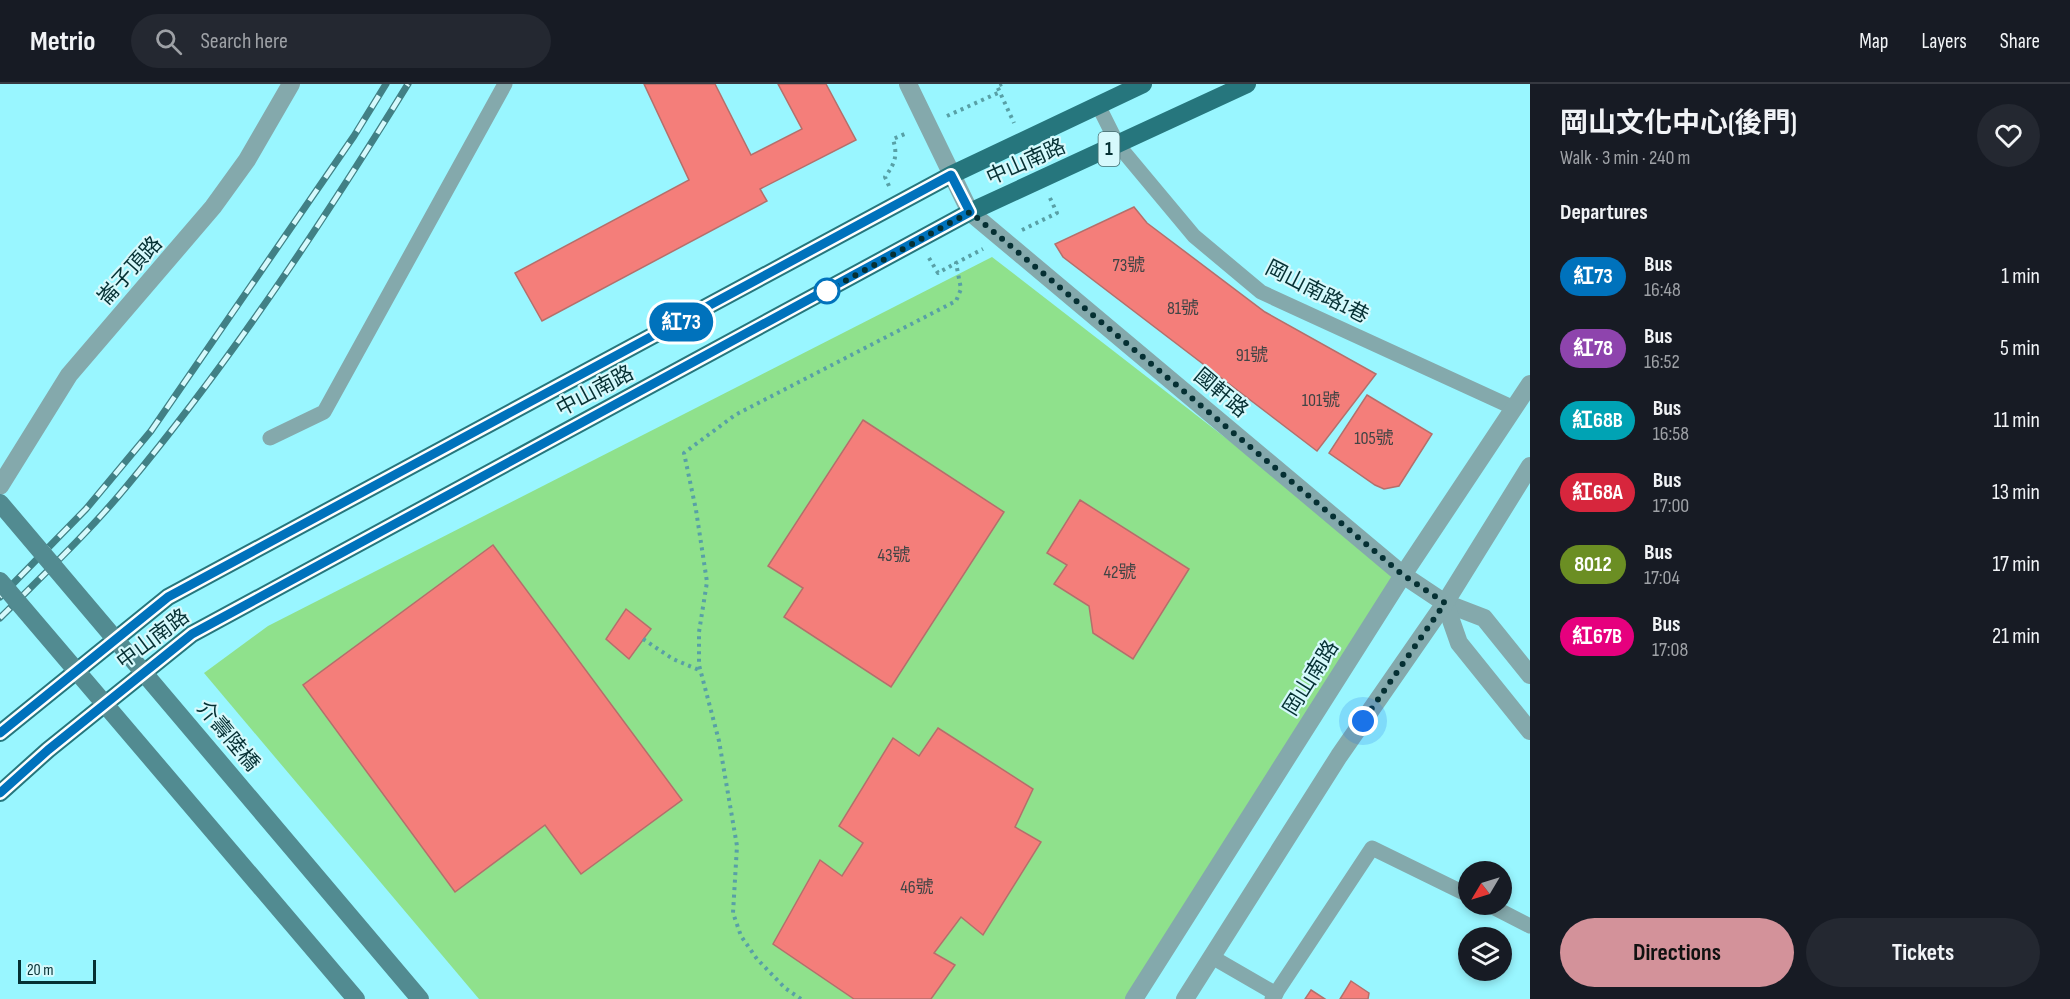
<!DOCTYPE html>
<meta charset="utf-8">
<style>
body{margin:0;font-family:"Sofia Sans Condensed","Noto Sans TC",sans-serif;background:#242831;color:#f1f3f6;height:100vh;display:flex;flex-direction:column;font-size:22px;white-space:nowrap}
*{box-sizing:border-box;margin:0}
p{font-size:20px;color:#9ea1a6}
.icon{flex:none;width:33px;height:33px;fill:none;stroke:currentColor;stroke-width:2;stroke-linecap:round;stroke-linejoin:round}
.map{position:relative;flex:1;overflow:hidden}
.details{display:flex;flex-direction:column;background:#171b24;width:540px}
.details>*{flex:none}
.badge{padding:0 12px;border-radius:20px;font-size:21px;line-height:39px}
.needle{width:39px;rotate:232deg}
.controls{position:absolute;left:1458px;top:777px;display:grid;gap:12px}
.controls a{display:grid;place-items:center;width:54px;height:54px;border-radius:50%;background:#171b24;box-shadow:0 3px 9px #0003;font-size:30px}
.scale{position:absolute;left:18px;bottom:15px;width:78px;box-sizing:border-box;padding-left:6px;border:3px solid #053033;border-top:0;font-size:16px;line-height:21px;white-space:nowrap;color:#053033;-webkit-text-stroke:4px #d6f9fc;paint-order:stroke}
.you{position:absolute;width:30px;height:30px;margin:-15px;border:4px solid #fff;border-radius:50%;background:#1a73e8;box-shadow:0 0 0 9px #1a73e833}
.map>.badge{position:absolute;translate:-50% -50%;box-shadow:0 0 0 3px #fff}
h2{padding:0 30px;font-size:22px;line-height:54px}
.round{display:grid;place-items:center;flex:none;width:63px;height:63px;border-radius:32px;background:#242831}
.summary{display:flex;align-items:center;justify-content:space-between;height:102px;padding:0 30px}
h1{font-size:28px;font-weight:700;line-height:45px}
.cta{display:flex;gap:12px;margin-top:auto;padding:12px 30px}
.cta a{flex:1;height:69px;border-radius:36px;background:#d3929a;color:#111;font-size:24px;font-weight:700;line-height:69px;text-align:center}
.cta a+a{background:#242831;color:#f1f3f6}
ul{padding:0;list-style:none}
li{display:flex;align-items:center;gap:18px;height:72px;padding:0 30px}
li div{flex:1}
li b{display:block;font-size:22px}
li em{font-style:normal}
li .badge{min-width:66px;font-weight:700;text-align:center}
header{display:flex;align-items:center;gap:36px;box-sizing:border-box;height:84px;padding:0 30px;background:#171b24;border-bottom:2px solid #363941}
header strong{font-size:28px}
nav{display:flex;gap:33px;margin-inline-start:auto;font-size:21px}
.search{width:420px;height:54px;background:#242831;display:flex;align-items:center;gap:15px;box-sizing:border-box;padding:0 21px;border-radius:33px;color:#9ea1a6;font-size:22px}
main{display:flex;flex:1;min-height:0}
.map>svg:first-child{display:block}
.green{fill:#8fe18c}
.building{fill:#f47e7a;stroke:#b46f6b;stroke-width:1.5}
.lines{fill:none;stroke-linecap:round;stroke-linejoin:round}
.path{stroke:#58a0a6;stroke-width:4;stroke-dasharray:3 4.5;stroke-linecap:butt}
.lane{stroke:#84a9ac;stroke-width:15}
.street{stroke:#84a9ac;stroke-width:18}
.primary{stroke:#26767d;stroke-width:18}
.rail-casing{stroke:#418085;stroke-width:7}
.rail{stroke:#d6f9fc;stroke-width:4.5;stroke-dasharray:14;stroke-linecap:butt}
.secondary-bridge{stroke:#528b91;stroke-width:18}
.line-casing{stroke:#fff;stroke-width:14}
.line{stroke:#0072bc;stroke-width:9}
.walk{stroke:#053033;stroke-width:6;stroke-dasharray:0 10.8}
.stop-dot{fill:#fff;stroke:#0072bc;stroke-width:3}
.labels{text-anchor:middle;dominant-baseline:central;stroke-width:4.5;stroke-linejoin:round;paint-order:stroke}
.number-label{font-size:18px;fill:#414445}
.shield{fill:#d6f9fc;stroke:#446c6f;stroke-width:1.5}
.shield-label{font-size:20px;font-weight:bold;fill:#053033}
.street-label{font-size:21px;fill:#053033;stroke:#d6f9fc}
</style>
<header>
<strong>Metrio</strong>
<div class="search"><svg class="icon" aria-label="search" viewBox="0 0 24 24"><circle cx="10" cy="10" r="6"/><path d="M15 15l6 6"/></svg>Search here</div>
<nav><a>Map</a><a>Layers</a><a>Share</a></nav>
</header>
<main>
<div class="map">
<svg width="1530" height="915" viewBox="0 0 1530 915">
<rect width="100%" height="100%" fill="#99f6ff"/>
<!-- green -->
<polygon class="green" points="992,173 1403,491 1132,915 479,915 204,589 268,542"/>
<!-- building -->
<g class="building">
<polygon points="644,0 715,0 751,71 802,45 778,0 826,0 856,56 760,105 767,117 542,237 515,189 689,96"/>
<polygon points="1134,123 1147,139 1265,228 1376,290 1317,367 1063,173 1055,160"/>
<polygon points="1367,311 1432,350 1399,402 1384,405 1375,401 1329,369"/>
<polygon points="863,336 1004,428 891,603 784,533 803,504 768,482"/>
<polygon points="1080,416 1189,485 1133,575 1093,549 1089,522 1054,500 1067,481 1047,469"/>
<polygon points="493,461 682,716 581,790 545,741 455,808 303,601"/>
<polygon points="626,525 651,545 629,575 606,555"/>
<polygon points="938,644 1033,705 1015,743 1041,758 983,851 961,833 934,869 955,881 931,915 854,915 773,860 820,776 842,792 863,759 839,742 893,654 919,672"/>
<polygon points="1351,897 1369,909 1368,915 1340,915"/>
<polygon points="1311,906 1325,915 1305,915"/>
</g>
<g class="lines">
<!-- path -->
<g class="path">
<polyline points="1002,0 997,2 1014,39"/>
<polyline points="947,32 1000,8"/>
<path d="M889 102 885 93C895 79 898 72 893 55L907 49"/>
<polyline points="1022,146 1057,129 1050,114"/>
<polyline points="929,174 938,189 956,179"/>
<polyline points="643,555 673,575 699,586"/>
<polyline points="801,915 785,904 757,875 741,852 733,829 737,762 719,657 699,581 699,548 707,498 696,426 684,369 735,331 956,217 961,205 956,179 983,165"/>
</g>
<!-- lane -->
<g class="lane">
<polyline points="1098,21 1118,61 1194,152 1261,208 1514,324"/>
<polyline points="270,354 324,328 505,0"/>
<polyline points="1487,820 1530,842"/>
<polyline points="1212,873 1276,910"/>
<polyline points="1272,915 1372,764 1468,811"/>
</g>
<!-- street -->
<g class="street">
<polyline points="908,0 970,128 1403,491 1445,519 1484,534 1530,591"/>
<polyline points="0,402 69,291 213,123 247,76 291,0"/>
<polyline points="1445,519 1459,559 1530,647"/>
<polyline points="1134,915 1403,491 1530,300"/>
<polyline points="1185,915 1339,672 1445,519 1530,382"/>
</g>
<!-- primary -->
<g class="primary">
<polyline points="0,649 168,513 951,91 1143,0"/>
<polyline points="0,709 48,666 192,550 970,128 1247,0"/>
</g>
<defs>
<g id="rail">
<polyline points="0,513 86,425 151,347 354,52 386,0"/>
<path d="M0 534C43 491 88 449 126 403 230 278 323 138 408 0"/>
</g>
</defs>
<!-- rail casing -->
<use href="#rail" class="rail-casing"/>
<!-- rail -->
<use href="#rail" class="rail"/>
<!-- secondary-bridge -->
<g class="secondary-bridge">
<polyline points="0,419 420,915"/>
<polyline points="0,497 356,915"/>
</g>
</g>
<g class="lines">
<defs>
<polyline id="line" points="0,649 168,513 951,91 970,128 192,550 48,666 0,709"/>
</defs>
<!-- line casing -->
<use href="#line" class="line-casing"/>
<!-- line -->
<use href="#line" class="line"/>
<!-- walk -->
<polyline class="walk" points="827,207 970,128 1403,491 1445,519 1363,637"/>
</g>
<!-- markers -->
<circle class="stop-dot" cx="827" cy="207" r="12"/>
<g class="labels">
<!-- number labels -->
<g class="number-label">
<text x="1129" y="181">73號</text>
<text x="1183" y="224">81號</text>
<text x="1252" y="271">91號</text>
<text x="1321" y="316">101號</text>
<text x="1374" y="354">105號</text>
<text x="894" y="471">43號</text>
<text x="1120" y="488">42號</text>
<text x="917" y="803">46號</text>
</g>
<!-- shield labels -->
<rect class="shield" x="1098.5" y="48" width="21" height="34" rx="4.5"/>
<g class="shield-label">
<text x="1109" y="65">1</text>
</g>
<!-- street labels -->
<g class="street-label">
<text transform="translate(1026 78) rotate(-24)">中山南路</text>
<text transform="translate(130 187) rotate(-48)">崙子頂路</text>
<text transform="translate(1317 208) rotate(27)">岡山南路1巷</text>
<text transform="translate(595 307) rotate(-28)">中山南路</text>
<text transform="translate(1221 309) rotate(40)">國軒路</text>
<text transform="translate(153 555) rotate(-37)">中山南路</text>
<text transform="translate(1311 594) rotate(-58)">岡山南路</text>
<text transform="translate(228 652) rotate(50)">介壽陸橋</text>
</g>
</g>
</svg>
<div class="controls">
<a><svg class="needle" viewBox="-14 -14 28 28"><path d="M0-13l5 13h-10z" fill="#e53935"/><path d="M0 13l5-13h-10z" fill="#9ea1a6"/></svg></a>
<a><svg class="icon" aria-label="layers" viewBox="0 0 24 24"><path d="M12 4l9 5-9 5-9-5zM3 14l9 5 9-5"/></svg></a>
</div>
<div class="scale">20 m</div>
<div class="you" style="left:1363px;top:637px"></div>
<b class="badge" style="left:681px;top:238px;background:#0072bc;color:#fff">紅73</b>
</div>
<section class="details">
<div class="summary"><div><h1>岡山文化中心(後門)</h1><p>Walk · 3 min · 240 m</p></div><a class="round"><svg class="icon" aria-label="heart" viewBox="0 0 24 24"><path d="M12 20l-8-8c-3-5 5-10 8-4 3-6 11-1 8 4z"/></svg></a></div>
<h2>Departures</h2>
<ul>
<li><span class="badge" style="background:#0072bc;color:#fff">紅73</span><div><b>Bus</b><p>16:48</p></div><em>1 min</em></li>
<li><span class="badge" style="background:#8e44ad;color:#fff">紅78</span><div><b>Bus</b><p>16:52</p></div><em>5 min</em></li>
<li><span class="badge" style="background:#00a3b4;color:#fff">紅68B</span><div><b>Bus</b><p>16:58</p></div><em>11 min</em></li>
<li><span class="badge" style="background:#d7263d;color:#fff">紅68A</span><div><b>Bus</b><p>17:00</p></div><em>13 min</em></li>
<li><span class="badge" style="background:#6b8e23;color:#fff">8012</span><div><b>Bus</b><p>17:04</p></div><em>17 min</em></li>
<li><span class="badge" style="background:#e6007e;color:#fff">紅67B</span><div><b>Bus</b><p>17:08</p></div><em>21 min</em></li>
</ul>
<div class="cta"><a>Directions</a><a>Tickets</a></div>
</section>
</main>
